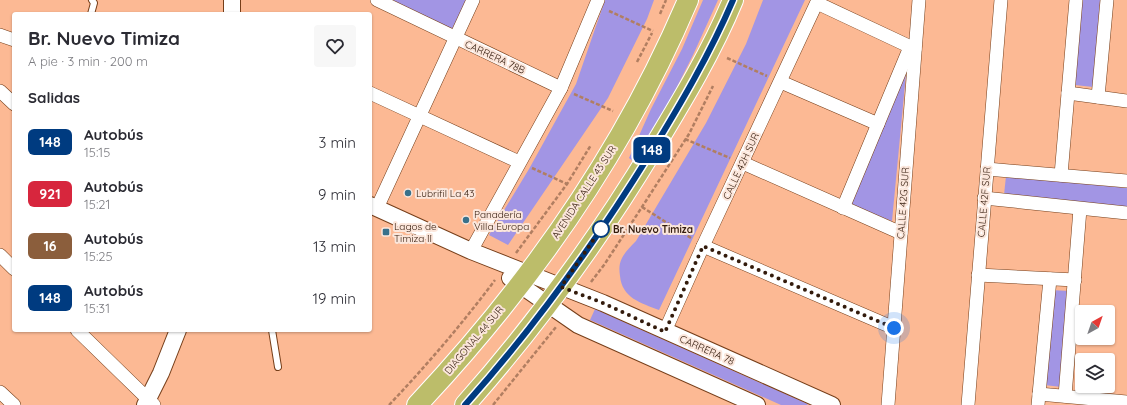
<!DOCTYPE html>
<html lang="es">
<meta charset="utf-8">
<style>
body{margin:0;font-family:Quicksand,sans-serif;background:#f7f7f7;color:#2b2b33;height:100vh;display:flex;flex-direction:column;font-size:15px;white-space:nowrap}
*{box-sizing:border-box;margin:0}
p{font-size:13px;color:#7c7c81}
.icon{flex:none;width:22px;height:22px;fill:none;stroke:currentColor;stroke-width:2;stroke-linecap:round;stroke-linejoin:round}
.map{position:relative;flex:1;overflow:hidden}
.side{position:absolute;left:12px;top:12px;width:360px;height:320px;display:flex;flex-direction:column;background:#fff;border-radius:4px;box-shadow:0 1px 3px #0004}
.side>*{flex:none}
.badge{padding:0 8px;border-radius:6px;font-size:14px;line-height:26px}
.needle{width:26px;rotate:40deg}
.fabs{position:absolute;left:1075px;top:305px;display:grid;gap:8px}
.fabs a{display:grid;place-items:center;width:40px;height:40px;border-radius:4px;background:#fff;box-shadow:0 1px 3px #0004;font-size:20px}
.you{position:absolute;width:20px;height:20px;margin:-10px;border:3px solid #fff;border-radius:50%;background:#1a73e8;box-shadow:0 0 0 6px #1a73e833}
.map>.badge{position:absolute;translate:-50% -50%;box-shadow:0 0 0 2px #fff}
h2{padding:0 16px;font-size:15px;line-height:36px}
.round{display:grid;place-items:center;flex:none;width:42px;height:42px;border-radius:4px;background:#f7f7f7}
.overview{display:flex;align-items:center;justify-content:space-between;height:68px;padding:0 16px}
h1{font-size:19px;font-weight:700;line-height:30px}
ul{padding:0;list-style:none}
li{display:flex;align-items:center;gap:12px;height:52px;padding:0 16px}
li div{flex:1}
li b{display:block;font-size:15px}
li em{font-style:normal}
li .badge{min-width:44px;font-weight:700;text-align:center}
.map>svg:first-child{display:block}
.green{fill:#a295e4}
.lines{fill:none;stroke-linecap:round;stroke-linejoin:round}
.service-casing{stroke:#763e19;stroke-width:8}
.minor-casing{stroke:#763e19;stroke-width:14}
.tertiary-casing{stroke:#763e19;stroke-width:18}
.primary-casing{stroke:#fff;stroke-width:22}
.path{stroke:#b17e61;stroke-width:2.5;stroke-dasharray:4 2;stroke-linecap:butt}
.service{stroke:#fff;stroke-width:6}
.minor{stroke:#fff;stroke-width:13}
.tertiary{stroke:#fff;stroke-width:16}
.primary{stroke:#bcbd6a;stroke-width:20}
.line-casing{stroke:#fff;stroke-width:9}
.line{stroke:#003b80;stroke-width:6}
.walk{stroke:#331b0c;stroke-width:4;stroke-dasharray:0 7.2}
.poi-dot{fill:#39718b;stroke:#fbe6db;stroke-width:1.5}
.stop-dot{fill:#fff;stroke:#003b80;stroke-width:2}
.labels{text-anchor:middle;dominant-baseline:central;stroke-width:4;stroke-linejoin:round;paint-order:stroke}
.street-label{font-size:10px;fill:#331b0c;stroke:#fbe6db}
.poi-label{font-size:10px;fill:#331b0c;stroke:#fbe6db;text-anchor:start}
.stop-label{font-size:10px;font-weight:bold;fill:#331b0c;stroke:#fbe6db;text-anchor:start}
</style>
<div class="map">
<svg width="1127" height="405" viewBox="0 0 1127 405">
<rect width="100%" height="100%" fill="#fcb994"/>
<!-- green -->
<g class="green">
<polygon points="391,0 467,0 452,29"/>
<polygon points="605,0 654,0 647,19 608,98 508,245 489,235 529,169 576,84"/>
<polygon points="703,0 718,0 693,55 663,115 634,162 629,158 651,109 682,49"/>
<path d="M763 0H805L659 310C641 303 622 298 620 276 619 269 619 264 622 258 625 252 631 246 636 241L706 123 746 44Z"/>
<polygon points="1082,0 1100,0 1093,87 1075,85"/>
<polygon points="906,74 892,221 849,205"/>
<polygon points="1006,176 1127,188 1127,207 1004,195"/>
<polygon points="1051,290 1069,291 1062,387 1044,385"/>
<polygon points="595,309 808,404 807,405 781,405 590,320"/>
</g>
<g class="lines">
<defs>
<g id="service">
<polyline points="91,14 94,3 92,0"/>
<polyline points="272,330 278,367"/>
</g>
<g id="minor">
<polyline points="377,0 561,88"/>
<polyline points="817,3 915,49"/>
<polyline points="0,35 14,40"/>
<polyline points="781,82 878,124"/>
<polyline points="0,91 14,104"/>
<polyline points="370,93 519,162"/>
<polyline points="1068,93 1127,101"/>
<polyline points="1098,97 1107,0"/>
<polyline points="743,163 901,233"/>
<polyline points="987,169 1127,181"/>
<polyline points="1061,175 1076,0"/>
<polyline points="984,198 1127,213"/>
<polyline points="377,208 473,0"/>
<polyline points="843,208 910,47"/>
<polyline points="703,246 894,328"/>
<polyline points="471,251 561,88 598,0"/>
<polyline points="0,255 14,269"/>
<polyline points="978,275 1075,280"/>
<polyline points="77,330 154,405"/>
<polyline points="665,331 703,246 818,0"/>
<polyline points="0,392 14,405"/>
<polyline points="1039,394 1127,402"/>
<polyline points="1065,396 1080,209"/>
<polyline points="888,405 919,0"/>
<polyline points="968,405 1001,0"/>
<polyline points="1038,405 1050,279"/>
</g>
<g id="tertiary">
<polyline points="232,14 232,0"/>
<polyline points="370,205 471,251 603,303 832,405"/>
<polyline points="510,278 578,325 757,405"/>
<polyline points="145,405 161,373 178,330"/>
</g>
<g id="primary">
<path d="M417 405C529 286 624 151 688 0"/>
<path d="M465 405C536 325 599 238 654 147 683 99 712 51 733 0"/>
</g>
</defs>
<!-- service casing -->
<use href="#service" class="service-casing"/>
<!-- minor casing -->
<use href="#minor" class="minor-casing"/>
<!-- tertiary casing -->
<use href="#tertiary" class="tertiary-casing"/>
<!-- primary casing -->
<use href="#primary" class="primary-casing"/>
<!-- path -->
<g class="path">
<polyline points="609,11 653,31"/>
<polyline points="660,14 666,0"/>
<polyline points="727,58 767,76"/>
<polyline points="637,62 652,33"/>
<polyline points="574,94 613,111"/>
<polyline points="685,139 730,158"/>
<polyline points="532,168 567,184"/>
<polyline points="642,207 691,238"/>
<polyline points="516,253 567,184 591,145"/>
<polyline points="591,282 604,265 642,207 689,134 713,86"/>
<path d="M389 405C427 365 462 324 495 280"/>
<polyline points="493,405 556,327"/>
</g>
<!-- service -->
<use href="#service" class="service"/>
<!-- minor -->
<use href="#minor" class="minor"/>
<!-- tertiary -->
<use href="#tertiary" class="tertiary"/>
<!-- primary -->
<use href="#primary" class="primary"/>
</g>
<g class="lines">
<defs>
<path id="line" d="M465 405C534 328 595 243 650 154 680 105 710 54 733 0"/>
</defs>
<!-- line casing -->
<use href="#line" class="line-casing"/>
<!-- line -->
<use href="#line" class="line"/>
<!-- walk -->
<polyline class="walk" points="601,229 561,287 603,303 665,332 703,246 894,328"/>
</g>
<!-- markers -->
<g class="poi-dot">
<circle cx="408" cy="193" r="4"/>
<circle cx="466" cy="220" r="4"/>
<rect x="382" y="228" width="8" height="8" rx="2"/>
</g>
<circle class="stop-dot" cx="601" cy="229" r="8"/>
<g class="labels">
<!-- street labels -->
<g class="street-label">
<text transform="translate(495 57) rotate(25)">CARRERA 78B</text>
<text transform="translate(741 166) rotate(-65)">CALLE 42H SUR</text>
<text transform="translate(584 192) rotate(-57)">AVENIDA CALLE 43 SUR</text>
<text transform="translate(984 202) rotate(-85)">CALLE 42F SUR</text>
<text transform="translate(903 203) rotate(-86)">CALLE 42G SUR</text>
<text transform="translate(474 340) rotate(-50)">DIAGONAL 44 SUR</text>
<text transform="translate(707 350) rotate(24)">CARRERA 78</text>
</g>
<!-- poi labels -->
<g class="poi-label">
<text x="416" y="193">Lubrifil La 43</text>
<text x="474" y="214">Panadería<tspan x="474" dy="12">Villa Europa</tspan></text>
<text x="394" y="226">Lagos de<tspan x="394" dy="12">Timiza II</tspan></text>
</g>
<!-- stop labels -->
<g class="stop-label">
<text x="613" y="229">Br. Nuevo Timiza</text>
</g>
</g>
</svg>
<div class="fabs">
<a><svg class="needle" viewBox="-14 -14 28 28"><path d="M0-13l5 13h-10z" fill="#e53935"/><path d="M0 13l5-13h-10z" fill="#7c7c81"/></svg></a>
<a><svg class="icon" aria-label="layers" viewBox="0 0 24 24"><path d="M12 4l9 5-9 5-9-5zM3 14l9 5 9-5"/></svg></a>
</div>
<div class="you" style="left:894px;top:328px"></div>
<b class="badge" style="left:652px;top:150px;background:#003b80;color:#fff">148</b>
<section class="side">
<div class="overview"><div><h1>Br. Nuevo Timiza</h1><p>A pie · 3 min · 200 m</p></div><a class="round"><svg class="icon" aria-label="heart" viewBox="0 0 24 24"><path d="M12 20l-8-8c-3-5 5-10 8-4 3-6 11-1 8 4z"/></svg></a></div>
<h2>Salidas</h2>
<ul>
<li><span class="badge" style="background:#003b80;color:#fff">148</span><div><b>Autobús</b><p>15:15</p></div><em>3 min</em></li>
<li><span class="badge" style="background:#d7263d;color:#fff">921</span><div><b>Autobús</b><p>15:21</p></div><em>9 min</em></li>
<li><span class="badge" style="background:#8b5e3c;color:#fff">16</span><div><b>Autobús</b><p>15:25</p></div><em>13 min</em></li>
<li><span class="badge" style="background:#003b80;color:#fff">148</span><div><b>Autobús</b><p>15:31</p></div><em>19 min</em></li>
</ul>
</section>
</div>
